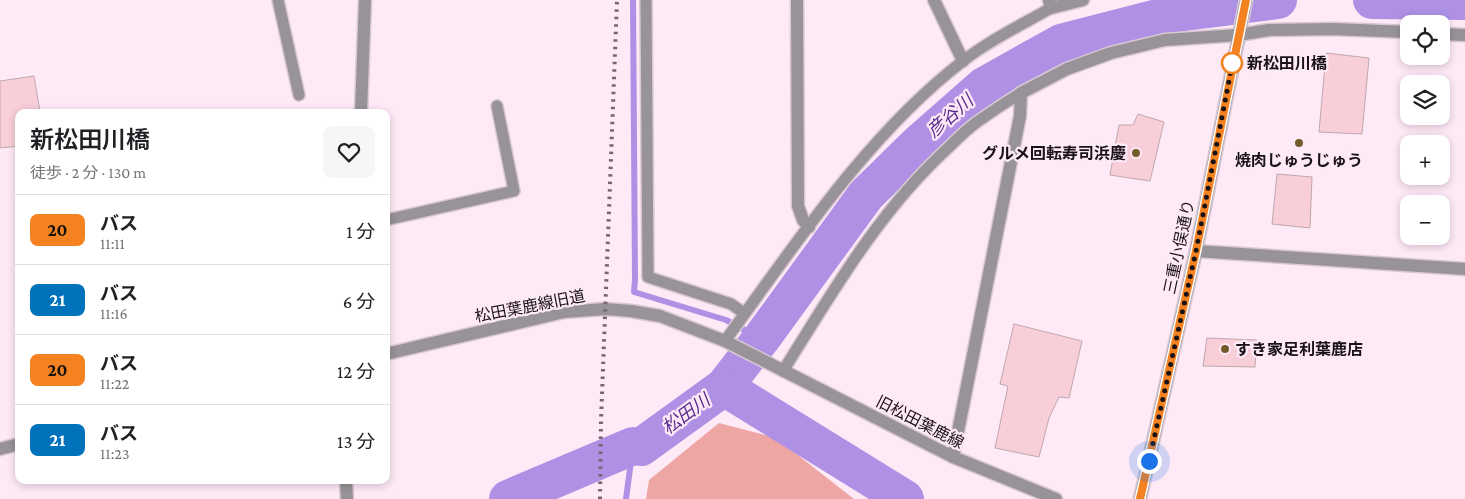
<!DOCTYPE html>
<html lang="ja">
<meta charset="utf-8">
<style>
body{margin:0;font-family:"Crimson Pro","Noto Sans JP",serif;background:#f6f6f6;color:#202124;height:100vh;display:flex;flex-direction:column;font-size:19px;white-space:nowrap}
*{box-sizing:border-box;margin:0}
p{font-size:16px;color:#757577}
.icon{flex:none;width:28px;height:28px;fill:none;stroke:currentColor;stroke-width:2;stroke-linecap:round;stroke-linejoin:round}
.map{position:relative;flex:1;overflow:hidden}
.side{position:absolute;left:15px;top:109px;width:375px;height:375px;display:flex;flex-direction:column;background:#fff;border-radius:10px;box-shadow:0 2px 8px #0003}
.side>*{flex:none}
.badge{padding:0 10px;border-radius:8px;font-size:18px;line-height:32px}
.buttons{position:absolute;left:1400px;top:15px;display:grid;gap:10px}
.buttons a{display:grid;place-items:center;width:50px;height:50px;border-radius:10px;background:#fff;box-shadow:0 2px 8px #0003;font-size:25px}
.you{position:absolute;width:25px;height:25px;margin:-12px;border:4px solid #fff;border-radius:50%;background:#1a73e8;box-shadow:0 0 0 8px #1a73e833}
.map>.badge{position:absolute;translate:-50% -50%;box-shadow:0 0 0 2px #fff}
.round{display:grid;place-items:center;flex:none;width:52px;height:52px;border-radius:10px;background:#f6f6f6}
.summary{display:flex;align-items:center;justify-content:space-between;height:85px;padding:0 15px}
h1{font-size:24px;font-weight:600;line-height:38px}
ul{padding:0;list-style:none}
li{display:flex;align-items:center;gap:15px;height:70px;padding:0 15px;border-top:1px solid #e0e0e0}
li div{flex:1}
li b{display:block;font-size:19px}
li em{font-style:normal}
li .badge{min-width:55px;font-weight:700;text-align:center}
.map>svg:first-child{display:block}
.green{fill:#eea6a5}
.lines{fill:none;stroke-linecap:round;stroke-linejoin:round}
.stream{stroke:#ae91e5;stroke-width:6}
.river{stroke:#ae91e5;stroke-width:38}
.building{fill:#f8ced9;stroke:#c0a8ae}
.service-casing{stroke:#d9c7d2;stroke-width:14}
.minor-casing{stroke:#d9c7d2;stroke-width:15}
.tertiary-casing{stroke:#d9c7d2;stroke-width:15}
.service{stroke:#989299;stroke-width:11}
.minor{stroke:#989299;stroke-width:12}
.tertiary{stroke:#989299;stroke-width:12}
.rail{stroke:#74676f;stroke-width:4;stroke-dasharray:2.5 5;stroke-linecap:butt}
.line-casing{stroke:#fff;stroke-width:11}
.line{stroke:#f58220;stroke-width:8}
.walk{stroke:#191216;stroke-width:5;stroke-dasharray:0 9}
.stop-dot{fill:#fff;stroke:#f58220;stroke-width:2.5}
.poi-dot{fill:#745b2c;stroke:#fee9f6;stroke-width:2}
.labels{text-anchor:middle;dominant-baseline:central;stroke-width:4.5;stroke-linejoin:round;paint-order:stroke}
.stop-label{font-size:16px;font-weight:bold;fill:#191216;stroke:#fee9f6;text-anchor:start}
.poi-label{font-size:16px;font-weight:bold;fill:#191216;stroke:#fee9f6;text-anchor:end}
.street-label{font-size:16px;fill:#191216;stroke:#fee9f6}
.water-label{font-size:18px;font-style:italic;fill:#572d8e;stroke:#fee9f6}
</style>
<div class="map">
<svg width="1465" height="499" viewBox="0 0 1465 499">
<rect width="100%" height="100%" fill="#fee9f6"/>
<!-- green -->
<polygon class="green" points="719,423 776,438 854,499 646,499 649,480"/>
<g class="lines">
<!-- stream -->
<g class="stream">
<polyline points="633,0 635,279 634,292 726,320 761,339"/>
<polyline points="626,499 633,446"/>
</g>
<!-- river -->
<g class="river">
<polyline points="1372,0 1465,1"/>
<polyline points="724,387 761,339 866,195 917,145 984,86 1061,43 1177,13 1278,0"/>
<polyline points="508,499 633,446 641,447 724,387 905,499"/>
</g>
</g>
<!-- building -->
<g class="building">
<polygon points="1326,53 1369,58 1362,134 1319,132"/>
<polygon points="34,76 40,112 19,112 19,146 0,148 0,81"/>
<polygon points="1138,114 1164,122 1150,181 1110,175 1119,125 1133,125"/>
<polygon points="1277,174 1312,177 1310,228 1272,224"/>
<polygon points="1014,324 1082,341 1069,398 1059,397 1049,418 1039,457 995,448 1008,386 1000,384"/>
<polygon points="1207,338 1257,340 1255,367 1203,366"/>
</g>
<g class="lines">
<defs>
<g id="service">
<polyline points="278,0 299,95"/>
<polyline points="646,0 648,277 731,304 744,313"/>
<polyline points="386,220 514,191 497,106"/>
<path d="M725 341C795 245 868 134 963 61 990 40 1021 25 1051 8"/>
<path d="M783 371C832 293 879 211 948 148 957 139 966 130 977 122 991 112 1006 102 1021 93"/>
</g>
<g id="minor">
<polyline points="797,0 798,206 803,220 809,227"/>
<polyline points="934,0 963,61"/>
<polyline points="1049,0 1051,8 1083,0"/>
<polyline points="1441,34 1465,35"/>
<polyline points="1196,251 1465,269"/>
<polyline points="953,457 1020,116 1021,93 1067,69 1111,53 1165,40 1238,35 1269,30 1332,29 1409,32"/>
<polyline points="346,480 347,499"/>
</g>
<g id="tertiary">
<polyline points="361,112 365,0"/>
<polyline points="386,354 564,312 605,309 631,311 660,316 725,341 953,457 1056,499"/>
<polyline points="0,449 19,444"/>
<polyline points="1140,499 1196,251 1246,0"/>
</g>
</defs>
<!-- service casing -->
<use href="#service" class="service-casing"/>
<!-- minor casing -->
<use href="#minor" class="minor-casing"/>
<!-- tertiary casing -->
<use href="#tertiary" class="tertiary-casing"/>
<!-- service -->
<use href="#service" class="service"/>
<!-- minor -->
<use href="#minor" class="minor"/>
<!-- tertiary -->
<use href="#tertiary" class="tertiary"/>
<!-- rail -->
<polyline class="rail" points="600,499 601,421 617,0"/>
</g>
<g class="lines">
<defs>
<polyline id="line" points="1140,499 1196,251 1246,0"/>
</defs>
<!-- line casing -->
<use href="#line" class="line-casing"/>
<!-- line -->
<use href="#line" class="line"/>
<!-- walk -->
<polyline class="walk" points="1149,461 1196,251 1234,55 1232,63"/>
</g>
<!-- markers -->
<circle class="stop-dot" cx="1232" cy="63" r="10"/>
<g class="poi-dot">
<circle cx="1299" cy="143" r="5"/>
<circle cx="1136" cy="153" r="5"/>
<circle cx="1225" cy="349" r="5"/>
</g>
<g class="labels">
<!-- stop labels -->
<g class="stop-label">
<text x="1247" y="63">新松田川橋</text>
</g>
<!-- poi labels -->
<g class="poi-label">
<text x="1126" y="153">グルメ回転寿司浜慶</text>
<text x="1299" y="160" text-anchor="middle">焼肉じゅうじゅう</text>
<text x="1235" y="349" text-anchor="start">すき家足利葉鹿店</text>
</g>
<!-- street labels -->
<g class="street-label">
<text transform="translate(1179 247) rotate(-78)">三重小俣通り</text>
<text transform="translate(530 306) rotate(-11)">松田葉鹿線旧道</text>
<text transform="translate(920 422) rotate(27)">旧松田葉鹿線</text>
</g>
<!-- water labels -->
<g class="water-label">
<text transform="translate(950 116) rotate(-41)">彦谷川</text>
<text transform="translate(686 414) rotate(-36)">松田川</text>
</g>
</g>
</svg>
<div class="buttons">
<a><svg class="icon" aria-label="locate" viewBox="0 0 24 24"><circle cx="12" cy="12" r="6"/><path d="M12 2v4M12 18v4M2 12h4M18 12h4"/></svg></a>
<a><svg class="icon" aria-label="layers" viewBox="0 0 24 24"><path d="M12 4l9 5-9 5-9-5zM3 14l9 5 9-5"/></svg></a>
<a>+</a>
<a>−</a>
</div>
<div class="you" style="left:1149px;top:461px"></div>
<section class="side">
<div class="summary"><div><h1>新松田川橋</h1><p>徒歩 · 2 分 · 130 m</p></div><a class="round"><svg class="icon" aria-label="heart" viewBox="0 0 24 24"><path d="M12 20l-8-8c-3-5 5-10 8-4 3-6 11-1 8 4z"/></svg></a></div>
<ul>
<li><span class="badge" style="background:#f58220;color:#111">20</span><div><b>バス</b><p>11:11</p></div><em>1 分</em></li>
<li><span class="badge" style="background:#0072bc;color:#fff">21</span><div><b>バス</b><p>11:16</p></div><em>6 分</em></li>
<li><span class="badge" style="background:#f58220;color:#111">20</span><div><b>バス</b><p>11:22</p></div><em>12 分</em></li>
<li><span class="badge" style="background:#0072bc;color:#fff">21</span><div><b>バス</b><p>11:23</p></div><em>13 分</em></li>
</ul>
</section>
</div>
